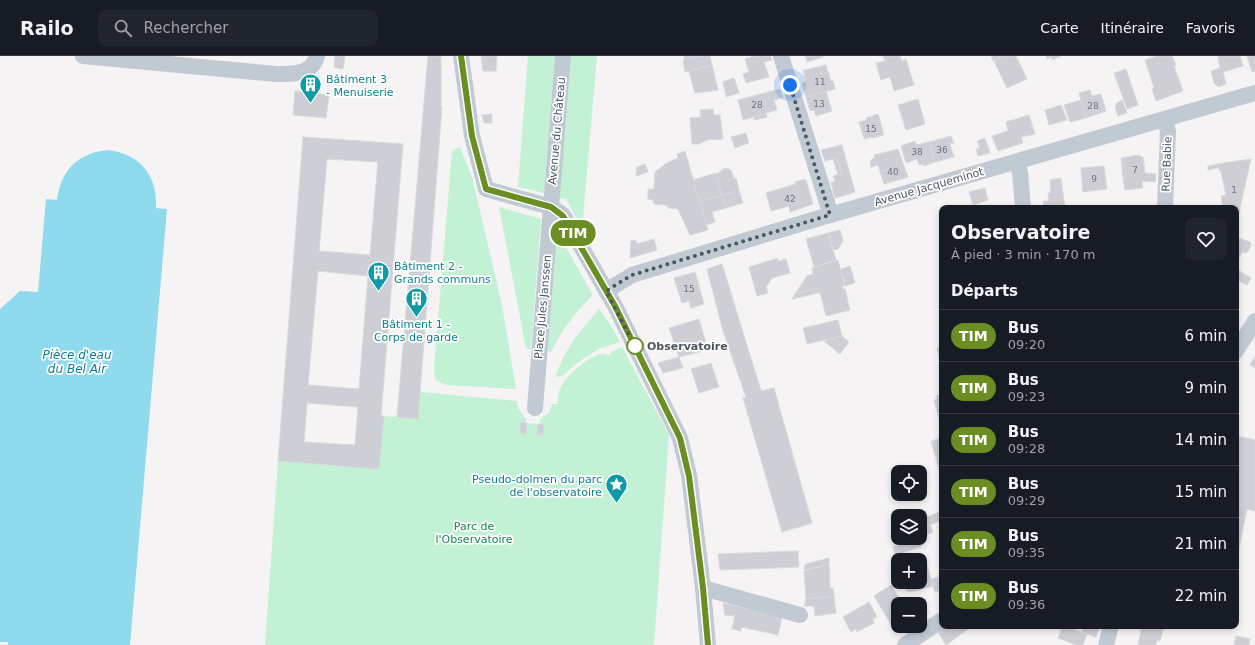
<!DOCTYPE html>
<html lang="fr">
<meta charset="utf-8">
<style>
body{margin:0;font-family:"DejaVu Sans",sans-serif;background:#20242c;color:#f1f3f6;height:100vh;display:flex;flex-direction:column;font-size:15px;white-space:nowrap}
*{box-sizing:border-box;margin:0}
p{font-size:13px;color:#9ea1a6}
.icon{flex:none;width:22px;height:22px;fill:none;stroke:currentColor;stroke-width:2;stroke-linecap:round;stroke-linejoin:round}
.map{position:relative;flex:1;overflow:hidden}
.side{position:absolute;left:939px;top:149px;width:300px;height:424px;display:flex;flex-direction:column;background:#171b24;border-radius:8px;box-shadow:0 2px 6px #0003}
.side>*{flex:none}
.badge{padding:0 8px;border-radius:13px;font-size:14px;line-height:26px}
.fabs{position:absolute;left:891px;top:409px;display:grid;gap:8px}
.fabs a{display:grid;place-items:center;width:36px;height:36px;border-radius:8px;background:#171b24;box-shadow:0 2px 6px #0003;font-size:20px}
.you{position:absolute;width:20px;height:20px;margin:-10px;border:3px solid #fff;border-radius:50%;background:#1a73e8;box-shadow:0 0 0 6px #1a73e833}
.map>.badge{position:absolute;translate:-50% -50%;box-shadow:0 0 0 2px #fff}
h2{padding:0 12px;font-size:15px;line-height:36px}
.round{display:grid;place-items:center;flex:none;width:42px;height:42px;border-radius:8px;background:#20242c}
.summary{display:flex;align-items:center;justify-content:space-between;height:68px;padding:0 12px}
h1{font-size:19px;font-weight:800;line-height:30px}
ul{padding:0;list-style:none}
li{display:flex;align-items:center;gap:12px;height:52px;padding:0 12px;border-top:1px solid #363941}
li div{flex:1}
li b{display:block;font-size:15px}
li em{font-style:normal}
li .badge{min-width:44px;font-weight:700;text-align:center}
header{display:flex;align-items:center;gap:24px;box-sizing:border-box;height:56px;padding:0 20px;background:#171b24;border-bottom:1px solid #363941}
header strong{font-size:19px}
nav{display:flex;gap:22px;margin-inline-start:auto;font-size:14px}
.search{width:280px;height:36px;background:#20242c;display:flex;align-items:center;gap:10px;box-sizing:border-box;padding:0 14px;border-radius:8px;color:#9ea1a6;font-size:15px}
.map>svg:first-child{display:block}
.green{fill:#c3f1d5}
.water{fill:#90daee}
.building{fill:#cdcfd5;stroke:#d7d9de;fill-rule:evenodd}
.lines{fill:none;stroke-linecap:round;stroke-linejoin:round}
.street{stroke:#c1cad2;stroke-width:16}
.line-casing{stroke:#fff;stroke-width:9}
.line{stroke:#6b8e23;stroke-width:6}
.walk{stroke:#4a5661;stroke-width:4;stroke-dasharray:0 7.2}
.stop-dot{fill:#fff;stroke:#6b8e23;stroke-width:2}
.labels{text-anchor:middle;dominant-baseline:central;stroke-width:3.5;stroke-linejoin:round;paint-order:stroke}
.number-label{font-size:9px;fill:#6b747e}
.culture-label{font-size:11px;fill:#0d838f;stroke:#fff;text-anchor:start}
.street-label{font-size:11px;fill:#4a5661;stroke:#fff}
.stop-label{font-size:11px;font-weight:bold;fill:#4a5661;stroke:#fff;text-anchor:start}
.park-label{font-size:11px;fill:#17864f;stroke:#fff}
.water-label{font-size:12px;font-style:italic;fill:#0c7c9b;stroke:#fff}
</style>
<header>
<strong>Railo</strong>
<div class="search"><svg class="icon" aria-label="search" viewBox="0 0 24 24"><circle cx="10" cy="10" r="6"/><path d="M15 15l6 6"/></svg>Rechercher</div>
<nav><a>Carte</a><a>Itinéraire</a><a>Favoris</a></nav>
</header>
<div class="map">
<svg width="1255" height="589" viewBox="0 0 1255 589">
<rect width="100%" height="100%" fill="#f5f3f3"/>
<!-- green -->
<g class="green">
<polygon points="528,0 555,0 544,137 518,131"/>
<polygon points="571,0 597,0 582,173 566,143 559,142"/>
<polygon points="460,91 472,121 502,249 516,333 447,329 435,324 434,312 452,95"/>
<polygon points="499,151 541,163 531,293 526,292"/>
<path d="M556 174 593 239C574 258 563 272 551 296L547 294Z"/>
<polygon points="599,253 610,268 620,286 598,293 577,307 562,320 555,321 564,300 574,283"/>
<path d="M622 291 669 379 654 589H265L278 405 379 413 384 360 417 363 420 336 517 345 518 353 524 359V362H526V367L540 368V363H542L543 360 549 357 552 348H558C557 342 559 333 563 327 570 317 593 296 606 298L608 300 612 296Z"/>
</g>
<!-- water -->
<path class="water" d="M107 94C139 97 158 119 156 152L167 153 130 589H8V586H0V253L20 235 38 236 46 143 57 144C61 115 76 98 107 94Z"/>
<!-- building -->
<g class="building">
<polygon points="335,0 345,0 343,13 334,11"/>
<polygon points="428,0 441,0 441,51 442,51 418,363 397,361"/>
<polygon points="481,0 497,0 496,15 483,15"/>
<polygon points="684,0 700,0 685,4"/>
<polygon points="700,0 710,0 712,9 685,16 683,4"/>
<polygon points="754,0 770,0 772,4 764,6 769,21 746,27 743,18 749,16 745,3"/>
<polygon points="805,0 823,0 823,1 807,6"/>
<polygon points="883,0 900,0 902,5 906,3 914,29 894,35 890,21 881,24 876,7 885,5"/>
<polygon points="991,0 1004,0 993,5"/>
<polygon points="1004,0 1016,0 1027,23 1007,32 994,5"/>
<polygon points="1046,0 1061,0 1052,4 1051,1 1047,3"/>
<polygon points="1157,0 1172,0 1176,9 1174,10 1183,35 1156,45 1152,33 1154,32 1145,4"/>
<polygon points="1218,0 1240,0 1243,10 1223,16 1226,28 1218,31 1214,27 1211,15 1220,12"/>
<polygon points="1247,0 1255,0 1255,15 1252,16"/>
<polygon points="712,9 718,34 695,37 689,15"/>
<polygon points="826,9 828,16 821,18 819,11"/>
<polygon points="819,11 821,18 828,16 831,25 833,25 835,33 806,41 802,27 806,26 803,14"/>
<polygon points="1126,13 1138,49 1127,53 1114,17"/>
<polygon points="734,22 739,37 726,41 723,26"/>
<polygon points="780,33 783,42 774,44 777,54 743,64 738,44"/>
<polygon points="1090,34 1092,40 1101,38 1106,55 1086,62 1079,37"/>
<polygon points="295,35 329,39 326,62 293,59"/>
<polygon points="826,35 832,55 816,60 814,54 810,55 806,41"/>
<polygon points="918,43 925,68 906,74 898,49"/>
<polygon points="1081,44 1086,62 1070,66 1064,49"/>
<polygon points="1122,44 1127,57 1118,60 1115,50 1117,47"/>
<polygon points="1061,49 1067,64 1049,69 1045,54"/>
<polygon points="713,53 714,59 720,59 723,83 707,84 699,88 692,88 690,62 701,61 700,54"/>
<polygon points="766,57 767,61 754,64 754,61"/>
<polygon points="492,58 492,67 484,67 482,59"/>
<polygon points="878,58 884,79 872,82 872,81 864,83 859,66 867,64 866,62"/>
<polygon points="1029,59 1035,78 1021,81 1023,87 998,95 992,80 1008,75 1006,66"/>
<polygon points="746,77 749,87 735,92 731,81"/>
<polygon points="951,80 954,87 950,88 954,101 935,106 929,86"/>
<path d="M303 81 403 88 381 360H384L379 413 278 405ZM327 103 378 106 370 199 319 195ZM318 215 368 220 359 333 308 329ZM307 347 358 351 355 389 304 386Z"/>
<polygon points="985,82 990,97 978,100 976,93 980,92 977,85"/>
<polygon points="915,85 916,89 929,86 935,106 924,110 923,108 919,109 917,103 906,107 901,90"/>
<polygon points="842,89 855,136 835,142 831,127 835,125 833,120 841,118 837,102 825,105 821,94"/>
<polygon points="898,93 908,121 884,128 878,109 871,111 870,106 872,103 875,102 874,99"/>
<polygon points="685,95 708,174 690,179 678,153 668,152 667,149 654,148 653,144 648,143 648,133 654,133 655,116 667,107 678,102 677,98"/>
<polygon points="1138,99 1143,101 1145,117 1156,118 1155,126 1142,125 1143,132 1125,134 1123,121 1126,121 1125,111 1122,111 1121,102"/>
<polygon points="837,102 841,118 838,119 833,103"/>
<polygon points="1251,103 1245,129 1238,162 1236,161 1236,152 1223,152 1221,140 1226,139 1221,116 1218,112 1217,108"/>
<polygon points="645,108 648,116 636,120 637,111"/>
<polygon points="1217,108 1218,112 1208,114 1208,110"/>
<polygon points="1104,110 1107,133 1083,136 1081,112"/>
<polygon points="1122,111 1125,111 1126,121 1123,121"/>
<polygon points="723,113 727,112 731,114 734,123 736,122 739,134 722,139 716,119"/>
<polygon points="716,117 722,139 700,146 693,124"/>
<polygon points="1061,122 1065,152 1044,152 1043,145 1049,145 1048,137 1051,137 1050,124"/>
<polygon points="804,123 805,125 806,124 813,148 790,156 789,150 771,155 766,137 796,128 795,126"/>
<polygon points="985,132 988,144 973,149 969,136"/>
<polygon points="739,134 743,147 726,152 722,139"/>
<polygon points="722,139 726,152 712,156 715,166 706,169 700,146"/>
<polygon points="840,174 843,185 838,193 833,194 828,177"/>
<polygon points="828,177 836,204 814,211 806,183"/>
<polygon points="1236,181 1250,186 1251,189 1249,194 1246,197 1242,196 1236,210"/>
<polygon points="654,183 657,194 630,202 631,185 636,184 637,188"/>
<polygon points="778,202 778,205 786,203 790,217 772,222 766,231 768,237 757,240 749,211"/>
<polygon points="838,204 845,230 842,230 843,234 845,233 850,254 826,260 820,236 818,237 817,232 795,238 807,220 813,218 812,212"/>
<polygon points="722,208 761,335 774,332 812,467 782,476 743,342 746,341 723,275 707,213"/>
<polygon points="850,210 855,227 845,230 841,213"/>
<polygon points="1238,214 1251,222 1247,229 1236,223 1236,215"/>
<polygon points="695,216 704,248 691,252 689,245 682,247 674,222"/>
<polygon points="817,232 818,237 792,243 795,238"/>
<polygon points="699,263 708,294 679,301 669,272"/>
<polygon points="838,264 842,280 807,288 803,272"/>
<polygon points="842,280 849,286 840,298 824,285"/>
<polygon points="942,291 942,311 937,292"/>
<polygon points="1255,300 1255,312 1250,309"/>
<polygon points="679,301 683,312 663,317 658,307"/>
<polygon points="711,307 719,331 699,337 691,313"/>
<polygon points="942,338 942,372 934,344 937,343 936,340"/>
<polygon points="520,366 527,367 526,378 520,377"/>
<polygon points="538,368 544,369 543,379 537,378"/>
<polygon points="1237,380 1255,384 1255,455 1247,453 1238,497 1236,496 1236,387"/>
<polygon points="942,382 942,416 940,417 931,385"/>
<polygon points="939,456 942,464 930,469 933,476 921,481 920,464"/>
<polygon points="919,483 921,491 895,499 893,491"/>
<polygon points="798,495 799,511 720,514 718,498"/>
<polygon points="829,502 829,508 805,514 804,511 806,508"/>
<polygon points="925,502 932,527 913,532 914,535 908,536 904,531 903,526 920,526 920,504 918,504"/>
<polygon points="829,508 830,532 833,532 834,540 806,543 804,515"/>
<polygon points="938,521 942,534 935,536 931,523"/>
<polygon points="932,527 933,530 914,535 913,532"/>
<polygon points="891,529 901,545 900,546 901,548 898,548 898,566 892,570 874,540"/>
<polygon points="834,540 836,557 815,560 814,550 804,550 806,543"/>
<polygon points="869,546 877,561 873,563 874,567 857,576 856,573 851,576 843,561"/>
<polygon points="723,547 782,561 778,579 741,571 741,575 732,573 735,560 725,559"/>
<polygon points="942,570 967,570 968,573 946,589 936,573"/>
<polygon points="1063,570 1087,578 1083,589 1077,589 1058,582"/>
<polygon points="1085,570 1100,570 1096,581 1082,576"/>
<polygon points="1142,570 1164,570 1160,585 1157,584 1156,589 1138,589"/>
<polygon points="1236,580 1250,583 1249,589 1234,589"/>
</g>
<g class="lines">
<!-- street -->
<g class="street">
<path d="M83 0 276 18C292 18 312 19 317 0"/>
<polyline points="461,0 472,80 486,133 551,151 563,159 615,250 680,382 689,419 703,532 708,589"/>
<polyline points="781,0 831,159"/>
<polyline points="1165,64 1168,75 1165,152"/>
<polyline points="1017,106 1020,117 1023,152"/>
<polyline points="606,235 632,219 816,163 1255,37"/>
<polyline points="1236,295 1255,265"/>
<polyline points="535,352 563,0"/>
<polyline points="703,532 800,559"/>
<polyline points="905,589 942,564"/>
<polyline points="1106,589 1111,570"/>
</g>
</g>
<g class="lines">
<defs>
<polyline id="line" points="461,0 472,80 486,133 551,151 563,160 615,250 680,382 689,420 703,532 708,589"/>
</defs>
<!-- line casing -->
<use href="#line" class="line-casing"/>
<!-- line -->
<use href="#line" class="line"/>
<!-- walk -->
<polyline class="walk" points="635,290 606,235 632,219 830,159 790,29"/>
</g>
<!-- icons -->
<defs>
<symbol id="building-pin" viewBox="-11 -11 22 30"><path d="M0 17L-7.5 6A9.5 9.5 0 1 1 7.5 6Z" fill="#0f9aa8" stroke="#fff"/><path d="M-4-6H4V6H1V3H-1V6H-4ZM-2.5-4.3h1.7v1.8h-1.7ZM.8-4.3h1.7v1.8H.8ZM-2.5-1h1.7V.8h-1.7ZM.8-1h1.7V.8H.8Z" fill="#fff"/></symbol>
<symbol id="sight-pin" viewBox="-11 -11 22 30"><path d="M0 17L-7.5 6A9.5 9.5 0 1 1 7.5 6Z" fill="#0f9aa8" stroke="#fff"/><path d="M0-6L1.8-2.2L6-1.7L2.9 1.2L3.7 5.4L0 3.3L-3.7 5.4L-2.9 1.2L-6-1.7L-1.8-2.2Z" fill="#fff"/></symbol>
</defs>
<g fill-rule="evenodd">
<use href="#building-pin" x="298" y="16" width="25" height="34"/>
<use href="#building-pin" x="366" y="204" width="25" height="34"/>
<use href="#building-pin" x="404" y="230" width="25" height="34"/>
<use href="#sight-pin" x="604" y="416" width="25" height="34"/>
</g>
<!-- markers -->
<circle class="stop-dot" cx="635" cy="290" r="8"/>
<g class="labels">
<!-- number labels -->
<g class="number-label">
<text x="820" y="26">11</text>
<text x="819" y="48">13</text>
<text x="757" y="49">28</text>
<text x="1093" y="50">28</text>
<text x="871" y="73">15</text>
<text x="942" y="94">36</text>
<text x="917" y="96">38</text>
<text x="1135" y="114">7</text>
<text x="893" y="116">40</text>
<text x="1094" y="123">9</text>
<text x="1234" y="134">1</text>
<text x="790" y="143">42</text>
<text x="689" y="233">15</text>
</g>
<!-- culture labels -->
<g class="culture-label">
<text x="326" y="23">Bâtiment 3<tspan x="326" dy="13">- Menuiserie</tspan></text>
<text x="394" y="210">Bâtiment 2 -<tspan x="394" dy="13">Grands communs</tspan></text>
<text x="416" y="268" text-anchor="middle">Bâtiment 1 -<tspan x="416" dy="13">Corps de garde</tspan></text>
<text x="602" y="423" text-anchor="end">Pseudo-dolmen du parc<tspan x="602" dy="13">de l'observatoire</tspan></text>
</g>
<!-- street labels -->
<g class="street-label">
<text transform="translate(557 75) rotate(-85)">Avenue du Château</text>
<text transform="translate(1167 108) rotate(-88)">Rue Babie</text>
<text transform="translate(929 131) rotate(-16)">Avenue Jacqueminot</text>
<text transform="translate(543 251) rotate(-85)">Place Jules Janssen</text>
</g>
<!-- stop labels -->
<g class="stop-label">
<text x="647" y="290">Observatoire</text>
</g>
<!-- park labels -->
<g class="park-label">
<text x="474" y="470">Parc de<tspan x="474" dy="13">l'Observatoire</tspan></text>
</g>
<!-- water labels -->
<g class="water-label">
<text x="77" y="299">Pièce d'eau<tspan x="77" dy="14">du Bel Air</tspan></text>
</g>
</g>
</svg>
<div class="fabs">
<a><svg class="icon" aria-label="locate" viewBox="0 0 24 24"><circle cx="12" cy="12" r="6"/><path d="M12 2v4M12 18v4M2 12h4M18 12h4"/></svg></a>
<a><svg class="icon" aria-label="layers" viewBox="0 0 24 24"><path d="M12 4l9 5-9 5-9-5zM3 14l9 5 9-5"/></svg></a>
<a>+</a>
<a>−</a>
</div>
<div class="you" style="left:790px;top:29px"></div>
<b class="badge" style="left:573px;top:177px;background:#6b8e23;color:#fff">TIM</b>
<section class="side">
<div class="summary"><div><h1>Observatoire</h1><p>À pied · 3 min · 170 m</p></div><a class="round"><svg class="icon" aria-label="heart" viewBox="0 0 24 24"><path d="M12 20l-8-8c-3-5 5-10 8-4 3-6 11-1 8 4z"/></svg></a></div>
<h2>Départs</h2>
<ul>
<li><span class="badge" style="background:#6b8e23;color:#fff">TIM</span><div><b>Bus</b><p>09:20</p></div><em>6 min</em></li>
<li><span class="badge" style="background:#6b8e23;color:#fff">TIM</span><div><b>Bus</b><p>09:23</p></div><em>9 min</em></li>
<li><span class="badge" style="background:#6b8e23;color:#fff">TIM</span><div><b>Bus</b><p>09:28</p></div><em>14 min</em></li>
<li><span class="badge" style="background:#6b8e23;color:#fff">TIM</span><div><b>Bus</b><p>09:29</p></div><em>15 min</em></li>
<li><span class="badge" style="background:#6b8e23;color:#fff">TIM</span><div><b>Bus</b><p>09:35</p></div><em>21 min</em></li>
<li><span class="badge" style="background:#6b8e23;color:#fff">TIM</span><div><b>Bus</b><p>09:36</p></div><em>22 min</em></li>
</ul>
</section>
</div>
